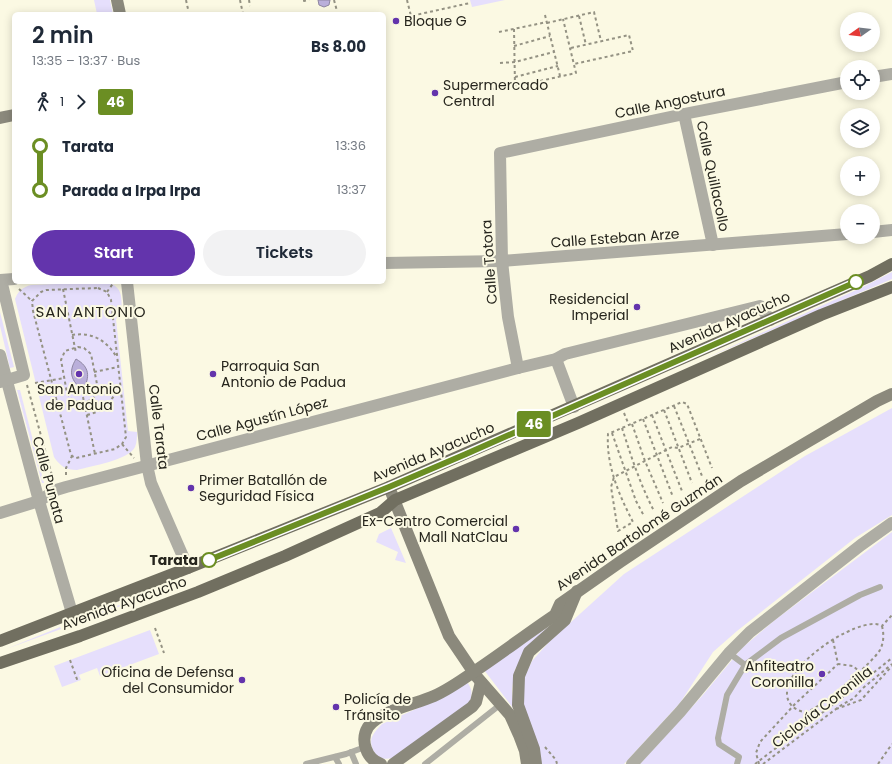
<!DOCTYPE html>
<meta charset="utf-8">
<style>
body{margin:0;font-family:Poppins,sans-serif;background:#f2f2f3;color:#1f2937;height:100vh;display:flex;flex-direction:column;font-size:15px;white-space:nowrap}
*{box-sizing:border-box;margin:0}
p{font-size:13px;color:#747a83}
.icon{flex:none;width:22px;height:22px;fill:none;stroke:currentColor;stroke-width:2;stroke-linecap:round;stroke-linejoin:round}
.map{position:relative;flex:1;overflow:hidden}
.side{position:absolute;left:12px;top:12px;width:374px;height:272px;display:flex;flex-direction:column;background:#fff;border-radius:6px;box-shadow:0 2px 10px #0003}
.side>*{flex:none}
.badge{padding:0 8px;border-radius:3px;font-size:14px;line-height:26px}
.needle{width:26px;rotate:256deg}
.controls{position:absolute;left:840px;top:12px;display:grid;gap:8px}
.controls a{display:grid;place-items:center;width:40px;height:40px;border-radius:50%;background:#fff;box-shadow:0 2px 10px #0003;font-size:20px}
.map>.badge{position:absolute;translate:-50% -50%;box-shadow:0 0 0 2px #fff}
.legs{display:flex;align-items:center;gap:6px;height:44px;padding:0 20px;font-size:13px}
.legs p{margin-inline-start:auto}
.headline{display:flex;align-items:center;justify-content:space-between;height:68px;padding:0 20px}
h1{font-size:22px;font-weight:600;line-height:30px}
.action{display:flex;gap:8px;margin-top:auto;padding:8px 20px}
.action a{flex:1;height:46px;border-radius:24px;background:#6334ac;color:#fff;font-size:16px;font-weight:600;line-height:46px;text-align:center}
.action a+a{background:#f2f2f3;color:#1f2937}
ul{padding:0 20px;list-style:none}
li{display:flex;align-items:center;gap:14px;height:44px;font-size:15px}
li i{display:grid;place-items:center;width:6px;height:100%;margin:0 5px;background:currentColor}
li i::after{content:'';width:10px;height:10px;margin:-5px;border:3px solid;border-radius:50%;background:#fff}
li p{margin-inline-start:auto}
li:first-child i{background:linear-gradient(#0000 50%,currentColor 0)}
li:last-child i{background:linear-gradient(currentColor 50%,#0000 0)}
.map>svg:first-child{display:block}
.green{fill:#e6dffc}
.water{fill:#baafda;stroke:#8e86a1}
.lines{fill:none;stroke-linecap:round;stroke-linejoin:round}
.path{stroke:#949283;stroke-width:2;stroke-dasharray:3 3;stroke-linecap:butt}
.lane{stroke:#aeada4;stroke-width:6}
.street{stroke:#aeada4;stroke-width:12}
.secondary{stroke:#8b897c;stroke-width:12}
.primary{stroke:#716f60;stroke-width:12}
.line-1-casing{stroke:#fff;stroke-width:9}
.line-1{stroke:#6b8e23;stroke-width:6}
.poi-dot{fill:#6334ac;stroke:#fbf9e3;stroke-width:1.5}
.stop-1-dot{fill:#fff;stroke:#6b8e23;stroke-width:2}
.labels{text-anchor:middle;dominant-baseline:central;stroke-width:4;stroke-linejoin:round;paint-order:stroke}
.poi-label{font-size:14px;fill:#26251d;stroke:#fbf9e3;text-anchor:start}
.street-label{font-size:14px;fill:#26251d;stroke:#fbf9e3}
.stop-label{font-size:14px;font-weight:bold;fill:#26251d;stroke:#fbf9e3;text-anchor:end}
.neighbourhood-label{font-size:15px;letter-spacing:1px;fill:#26251d;stroke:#fbf9e3}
</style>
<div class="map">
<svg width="892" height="764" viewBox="0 0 892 764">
<rect width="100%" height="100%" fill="#fbf9e3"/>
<!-- green -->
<g class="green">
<polygon points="94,0 110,0 113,14 97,14"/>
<polygon points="470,0 505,0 472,7"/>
<polygon points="892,272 892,279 702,360 865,286"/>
<path d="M106 282C124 287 121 297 122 313L116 319 128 431 137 432C137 437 137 442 135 447 129 460 91 466 77 470 66 470 60 466 54 457L15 299C18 291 23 287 31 285Z"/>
<polygon points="0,312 14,367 10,368 0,326"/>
<polygon points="17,390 20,390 44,483 42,483"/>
<polygon points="892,408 892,515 855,538 737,631 713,652 680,703 624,764 540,764 524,714 524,678 532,661 549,642 624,574 805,456"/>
<polygon points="391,528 406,563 395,560 398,552 376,542 379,534"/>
<polygon points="892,532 892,764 640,764 702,696 742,648 775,620"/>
<polygon points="180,583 90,618 89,616"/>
<polygon points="557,621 515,669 512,689 513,708 484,670"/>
<polygon points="60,627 61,629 6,649 58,628"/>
<polygon points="150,630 159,654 100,676 97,668 79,675 81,680 62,687 54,666"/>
<path d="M467 682C473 690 472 694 470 702L398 756C392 758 387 760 382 758 374 756 369 744 372 737 374 732 378 728 382 724L434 701Z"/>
</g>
<!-- water -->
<g class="water">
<polygon points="318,0 330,0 329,5 324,7 319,5"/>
<path d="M76 359C90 367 90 377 83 390 71 381 68 372 76 359Z"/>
</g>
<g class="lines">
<!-- path -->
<g class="path">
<polyline points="186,0 188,9"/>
<polyline points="240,0 243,14"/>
<polyline points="249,0 250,6"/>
<polyline points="304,0 304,1 309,0"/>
<polyline points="334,0 337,11"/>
<polyline points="407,0 411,16 470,3"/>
<polyline points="545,15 560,76"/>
<polyline points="579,16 586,45"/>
<polyline points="547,23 594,12 601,41"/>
<polyline points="514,29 515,86"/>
<polyline points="499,32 547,22"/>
<polyline points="514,46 550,36"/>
<polyline points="571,48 629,35 633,51 574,64"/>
<polyline points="500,63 515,62 554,52"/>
<polyline points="515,77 558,66"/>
<polyline points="493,89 508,88 576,73 563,19"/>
<polygon points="98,288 107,292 111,300 126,437 122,444 115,449 76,458 72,456 70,451 33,311 32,301 41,292 46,290"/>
<polyline points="19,289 32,301"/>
<polyline points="63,289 76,353"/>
<polyline points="107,292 114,282"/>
<path d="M72 335C91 332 105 339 116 356"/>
<polygon points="78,347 84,348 91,354 98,389 97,394 92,400 79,403 72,400 67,393 61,360 65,351"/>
<polyline points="94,372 118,367"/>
<polyline points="35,383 65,378"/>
<polyline points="27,385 53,479"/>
<polyline points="83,397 95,454"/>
<polyline points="674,406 702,476"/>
<polyline points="664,410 692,483"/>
<polyline points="624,413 629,425"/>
<path d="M87 415C103 412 114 399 120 384"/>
<polyline points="652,415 682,491"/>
<polyline points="643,419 673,497"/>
<polyline points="632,424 645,461 663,503"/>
<path d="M622 428C631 456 640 484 654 511"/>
<polyline points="612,433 636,501 644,516"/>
<path d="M700 439 678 448 672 447 614 477 611 487 618 531 633 522C619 495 606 465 608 434L682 402 687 404 712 468"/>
<polyline points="122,444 134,458"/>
<polyline points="66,475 66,468 72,456"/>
<path d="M882 626C884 634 884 642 880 650 873 662 819 710 806 712 801 712 795 709 792 706 764 676 861 612 882 626L892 615"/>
<polyline points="155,628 164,653"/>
<polyline points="833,640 838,664 853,666 867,678"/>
<polyline points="70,660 78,682"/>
<polyline points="836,709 861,700 892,666"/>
<polyline points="545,747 556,760 557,764"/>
<polyline points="755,764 848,693 892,658"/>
<polyline points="759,764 756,753 760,742 795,704 838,664"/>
<polyline points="763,764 840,706 854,698 863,688 892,664"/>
<polyline points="878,764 892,744"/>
</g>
<!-- lane -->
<g class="lane">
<polyline points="729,653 745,665"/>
<polyline points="351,752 356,764"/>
<polyline points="335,757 339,764"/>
<polyline points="306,764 346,754 365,747"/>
<polyline points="425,764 501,704"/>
<polyline points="737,764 739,757 719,744 718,738 727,695 745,665 781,638 860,595 880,587"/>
</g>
<!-- street -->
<g class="street">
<polyline points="873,77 892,74"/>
<polyline points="684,114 713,245"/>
<polyline points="873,232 892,230"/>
<polyline points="384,263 502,261 847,234"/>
<polyline points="0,280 14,279"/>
<polyline points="127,282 147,465 151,483 188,568"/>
<polyline points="0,355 39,501 72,613"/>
<polyline points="556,359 574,407"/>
<polyline points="518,368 508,317 502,261 500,153 689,113 847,82"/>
<polyline points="0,382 24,375 1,280"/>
<polyline points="0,513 39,501 56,490 66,487 518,368 556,359 565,354 760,306 770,320"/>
<polyline points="632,764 680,712 729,653 750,632 861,545 892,523"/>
</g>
<!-- secondary -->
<g class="secondary">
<polyline points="117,0 120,14"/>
<polyline points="0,118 14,115"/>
<polyline points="389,487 449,636 476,676 510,715 519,735 525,751 527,764"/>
<path d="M381 764C366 759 360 740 368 727 379 711 416 704 434 696 448 690 462 680 475 671 502 653 528 633 555 615L560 604 620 562 741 481 877 401 892 394"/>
<polyline points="393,764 472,707 476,702 481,682"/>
<polyline points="536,764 534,749 518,705 519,676 529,652 565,620 577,591"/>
</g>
<!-- primary -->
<g class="primary">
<polyline points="0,641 188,568 389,487 815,300 870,276 892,264"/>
<polyline points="0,663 80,636 198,592 285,556 380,513 395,500 578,423 821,315 892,287"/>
</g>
</g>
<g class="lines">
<defs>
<polyline id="line-1" points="209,560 389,487 466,454 856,282"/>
</defs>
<!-- line-1 casing -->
<use href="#line-1" class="line-1-casing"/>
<!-- line-1 -->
<use href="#line-1" class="line-1"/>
</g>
<!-- markers -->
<g class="poi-dot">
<circle cx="396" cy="21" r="4"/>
<circle cx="435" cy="93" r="4"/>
<circle cx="637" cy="307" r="4"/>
<circle cx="79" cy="374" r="4"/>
<circle cx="213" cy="374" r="4"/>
<circle cx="191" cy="488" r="4"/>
<circle cx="516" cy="529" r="4"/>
<circle cx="822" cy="674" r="4"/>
<circle cx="242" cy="680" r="4"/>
<circle cx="336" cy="707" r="4"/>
</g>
<g class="stop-1-dot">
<circle cx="856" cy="282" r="7"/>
<circle cx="209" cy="560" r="7"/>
</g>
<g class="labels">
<!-- poi labels -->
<g class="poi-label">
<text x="404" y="21">Bloque G</text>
<text x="443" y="85">Supermercado<tspan x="443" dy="16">Central</tspan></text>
<text x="629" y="299" text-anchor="end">Residencial<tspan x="629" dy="16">Imperial</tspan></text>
<text x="221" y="366">Parroquia San<tspan x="221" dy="16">Antonio de Padua</tspan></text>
<text x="79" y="389" text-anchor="middle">San Antonio<tspan x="79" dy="16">de Padua</tspan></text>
<text x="199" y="480">Primer Batallón de<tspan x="199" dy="16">Seguridad Física</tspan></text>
<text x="508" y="521" text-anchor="end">Ex-Centro Comercial<tspan x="508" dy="16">Mall NatClau</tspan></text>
<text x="814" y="666" text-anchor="end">Anfiteatro<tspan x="814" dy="16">Coronilla</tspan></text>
<text x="234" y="672" text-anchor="end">Oficina de Defensa<tspan x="234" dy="16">del Consumidor</tspan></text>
<text x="344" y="699">Policía de<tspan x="344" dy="16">Tránsito</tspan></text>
</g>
<!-- street labels -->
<g class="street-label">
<text transform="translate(670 102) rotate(-12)">Calle Angostura</text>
<text transform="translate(713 176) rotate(78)">Calle Quillacollo</text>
<text transform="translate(615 238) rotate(-4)">Calle Esteban Arze</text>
<text transform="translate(489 262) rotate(-94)">Calle Totora</text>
<text transform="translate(729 322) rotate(-24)">Avenida Ayacucho</text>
<text transform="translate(262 419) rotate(-15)">Calle Agustín López</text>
<text transform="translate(159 427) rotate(83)">Calle Tarata</text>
<text transform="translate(433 452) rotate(-23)">Avenida Ayacucho</text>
<text transform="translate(49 480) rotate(75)">Calle Punata</text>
<text transform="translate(639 532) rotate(-34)">Avenida Bartolomé Guzmán</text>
<text transform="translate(124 603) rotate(-20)">Avenida Ayacucho</text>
<text transform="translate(822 707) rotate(-38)">Ciclovía Coronilla</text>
</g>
<!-- stop labels -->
<g class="stop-label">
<text x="198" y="560">Tarata</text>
</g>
<!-- neighbourhood labels -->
<g class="neighbourhood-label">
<text x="91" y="311">SAN ANTONIO</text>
</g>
</g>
</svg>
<div class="controls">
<a><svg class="needle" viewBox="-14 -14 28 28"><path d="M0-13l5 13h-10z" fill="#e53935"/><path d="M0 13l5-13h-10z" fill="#747a83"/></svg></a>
<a><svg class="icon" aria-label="locate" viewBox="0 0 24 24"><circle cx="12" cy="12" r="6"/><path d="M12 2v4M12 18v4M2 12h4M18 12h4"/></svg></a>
<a><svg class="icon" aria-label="layers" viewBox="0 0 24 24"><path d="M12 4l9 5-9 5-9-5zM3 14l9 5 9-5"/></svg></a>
<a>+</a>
<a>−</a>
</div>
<b class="badge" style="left:534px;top:424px;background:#6b8e23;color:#fff">46</b>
<section class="side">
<div class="headline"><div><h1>2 min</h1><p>13:35 – 13:37 · Bus</p></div><b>Bs 8.00</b></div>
<div class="legs"><svg class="icon" aria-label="walk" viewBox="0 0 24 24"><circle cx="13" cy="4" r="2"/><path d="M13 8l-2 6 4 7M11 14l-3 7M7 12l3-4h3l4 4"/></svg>1<svg class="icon" aria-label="forward" viewBox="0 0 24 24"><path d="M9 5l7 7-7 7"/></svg><b class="badge" style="background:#6b8e23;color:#fff">46</b></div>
<ul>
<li><i style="color:#6b8e23"></i><b>Tarata</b><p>13:36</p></li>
<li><i style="color:#6b8e23"></i><b>Parada a Irpa Irpa</b><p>13:37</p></li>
</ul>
<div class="action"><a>Start</a><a>Tickets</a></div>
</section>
</div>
